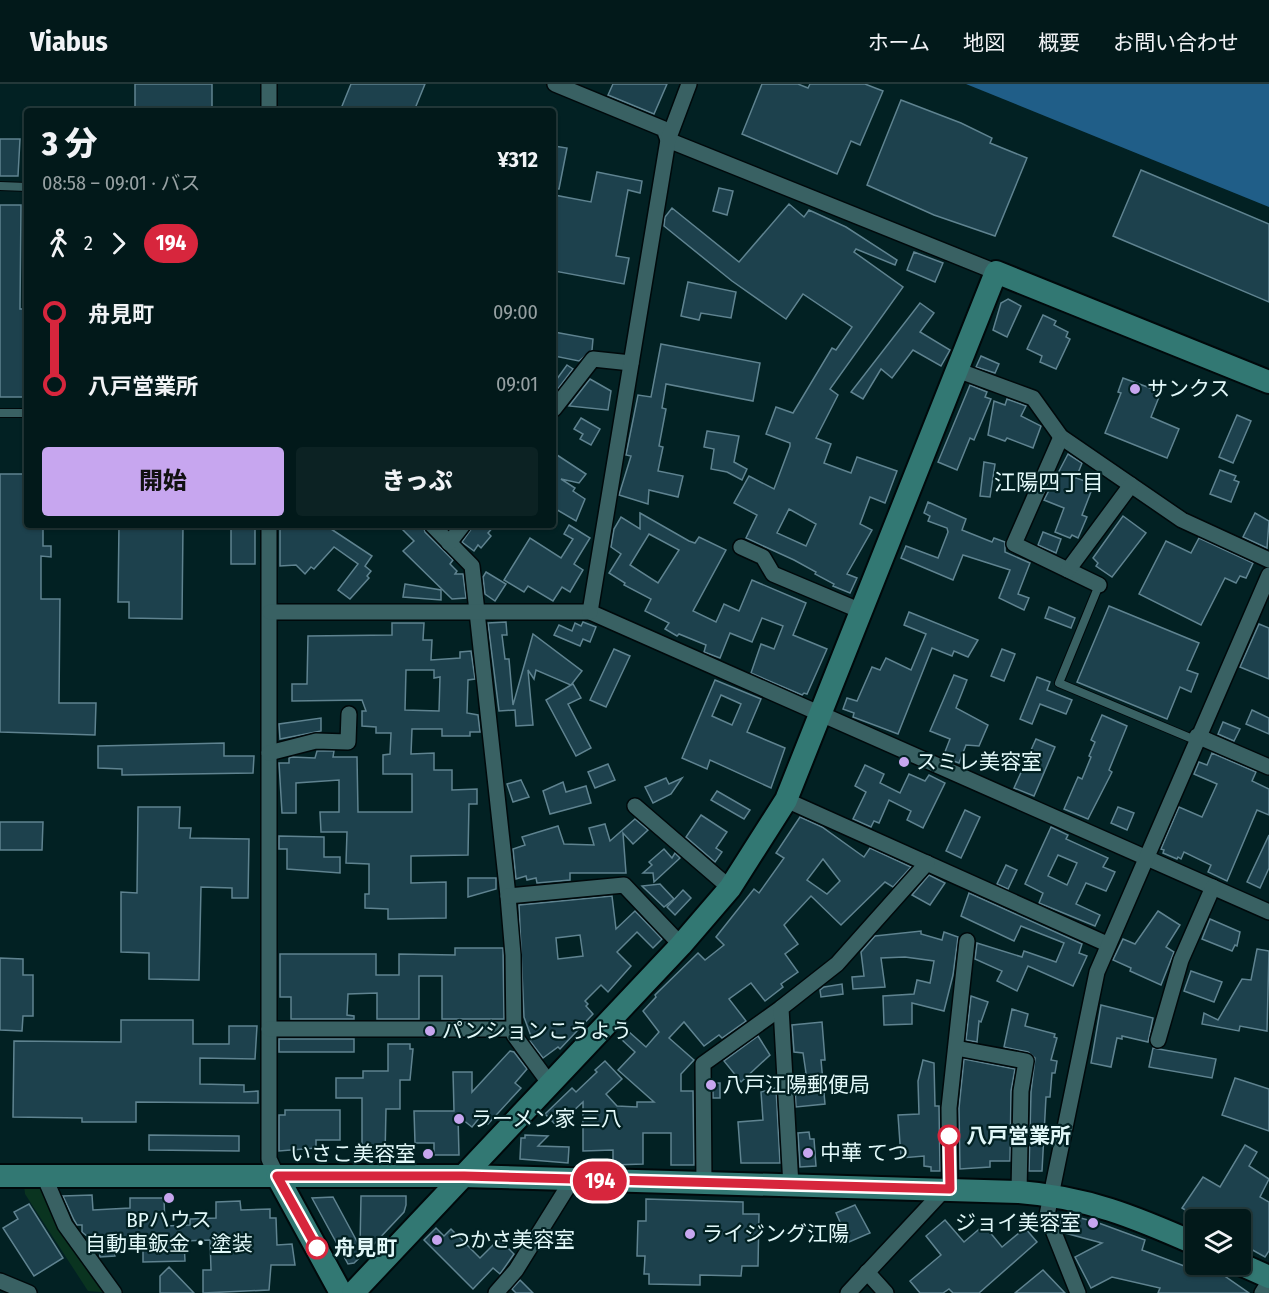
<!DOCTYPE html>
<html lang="ja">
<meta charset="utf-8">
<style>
body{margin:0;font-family:"Fira Sans Condensed","Noto Sans JP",sans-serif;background:#0c2223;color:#f1f3f6;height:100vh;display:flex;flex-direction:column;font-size:22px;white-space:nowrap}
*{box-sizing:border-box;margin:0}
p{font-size:20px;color:#96a0a2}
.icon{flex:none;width:33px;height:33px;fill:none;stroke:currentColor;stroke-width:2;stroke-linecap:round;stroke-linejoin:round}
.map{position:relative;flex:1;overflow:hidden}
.panel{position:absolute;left:24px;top:24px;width:532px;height:420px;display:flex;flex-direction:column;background:#02191a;border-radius:6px;box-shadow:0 2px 4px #0004,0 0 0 2px #233839}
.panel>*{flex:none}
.badge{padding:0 12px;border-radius:20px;font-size:21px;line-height:39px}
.controls{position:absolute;left:1185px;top:1125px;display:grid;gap:12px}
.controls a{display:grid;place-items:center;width:66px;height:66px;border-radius:6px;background:#02191a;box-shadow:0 2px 4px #0004,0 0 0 2px #233839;font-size:30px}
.map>.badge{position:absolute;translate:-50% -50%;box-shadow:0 0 0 3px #fff}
.legs{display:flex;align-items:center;gap:9px;height:66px;padding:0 18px;font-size:20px}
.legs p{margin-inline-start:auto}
.head{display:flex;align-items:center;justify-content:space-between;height:102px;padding:0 18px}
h1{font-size:33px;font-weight:800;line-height:45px}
.button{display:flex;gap:12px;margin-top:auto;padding:12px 18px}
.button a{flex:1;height:69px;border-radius:6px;background:#c7a6ef;color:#111;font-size:24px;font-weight:800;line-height:69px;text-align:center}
.button a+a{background:#0c2223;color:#f1f3f6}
ul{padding:0 18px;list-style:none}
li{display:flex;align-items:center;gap:21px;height:72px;font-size:22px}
li i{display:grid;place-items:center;width:9px;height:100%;margin:0 8px;background:currentColor}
li i::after{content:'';width:15px;height:15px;margin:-8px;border:4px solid;border-radius:50%;background:#02191a}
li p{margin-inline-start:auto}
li:first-child i{background:linear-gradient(#0000 50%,currentColor 0)}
li:last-child i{background:linear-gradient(currentColor 50%,#0000 0)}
header{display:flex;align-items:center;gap:36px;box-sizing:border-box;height:84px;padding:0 30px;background:#02191a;border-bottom:2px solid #233839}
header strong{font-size:28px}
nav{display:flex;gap:33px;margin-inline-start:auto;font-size:21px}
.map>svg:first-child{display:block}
.green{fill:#0a3420}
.water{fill:#205e88}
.building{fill:#1d414d;stroke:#5f8390;stroke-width:1.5;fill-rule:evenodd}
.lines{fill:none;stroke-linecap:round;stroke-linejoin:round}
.lane-casing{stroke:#00090b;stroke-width:10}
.street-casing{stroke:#00090b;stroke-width:18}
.secondary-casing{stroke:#00090b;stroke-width:26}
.lane{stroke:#396163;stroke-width:8}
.street{stroke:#396163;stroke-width:15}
.secondary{stroke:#327873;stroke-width:22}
.line-1-casing{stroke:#fff;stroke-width:14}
.line-1{stroke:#d7263d;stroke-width:9}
.poi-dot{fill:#c7a6ef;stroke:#022123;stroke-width:2}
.stop-1-dot{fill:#fff;stroke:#d7263d;stroke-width:3}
.labels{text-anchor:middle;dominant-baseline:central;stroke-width:4.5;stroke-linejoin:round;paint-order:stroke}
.poi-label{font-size:21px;fill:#e2f8f9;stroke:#022123;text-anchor:start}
.stop-label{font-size:21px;font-weight:bold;fill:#e2f8f9;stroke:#022123;text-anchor:start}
.neighbourhood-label{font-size:22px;fill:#e2f8f9;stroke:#022123}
</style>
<header>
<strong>Viabus</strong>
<nav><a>ホーム</a><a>地図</a><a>概要</a><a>お問い合わせ</a></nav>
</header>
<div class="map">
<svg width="1269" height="1209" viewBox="0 0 1269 1209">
<rect width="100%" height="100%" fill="#022123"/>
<!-- green -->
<polygon class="green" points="23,1092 44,1092 114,1209 88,1207 25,1110"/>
<!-- water -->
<polygon class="water" points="966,0 1269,0 1269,123"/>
<!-- building -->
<g class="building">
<rect x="135" y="0" width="77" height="27"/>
<polygon points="351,0 425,0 414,27 340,27"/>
<polygon points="613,0 667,0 654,30 608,11"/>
<polygon points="762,0 798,0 808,4 810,0 865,0 883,7 860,61 851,57 837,90 742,50"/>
<polygon points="901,16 961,39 992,54 990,59 1027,74 995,152 934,131 867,101"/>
<polygon points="0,55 20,55 18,92 0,92"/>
<polygon points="554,62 567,64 559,105 554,105"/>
<polygon points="1141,86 1269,140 1269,218 1113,152"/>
<polygon points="597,88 642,97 640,109 628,106 616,172 629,174 624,200 554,187 554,111 591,118"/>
<polygon points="719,104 733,107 727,131 713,127"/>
<path d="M789 120 804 133 809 126 846 143 897 176 895 181 856 165 854 168 903 203 830 305 838 311 816 354 831 360 824 379 851 389 857 373 897 387 885 419 870 413 860 440 872 446 847 490 857 494 850 509 833 502 834 500 815 490 816 488 794 476 746 454 757 431 734 419 749 392 774 405 790 362V359L766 350 776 323 793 329 832 264 836 266 852 243 803 210 786 235 732 197 664 142 665 133 672 124 739 178ZM789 425 816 440 806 462 777 449Z"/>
<polygon points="0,121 21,121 20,225 27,225 27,313 0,313"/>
<polygon points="914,168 943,179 935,198 907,186"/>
<polygon points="688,198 736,208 731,234 701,229 699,236 681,232"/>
<polygon points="1008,215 1021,222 1007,253 993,246 1001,219"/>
<polygon points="920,219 934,229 920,248 950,266 941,282 913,266 892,294 881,285 863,315 851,308"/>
<polygon points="1043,231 1056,237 1054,241 1068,248 1066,253 1070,255 1056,285 1040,278 1042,272 1027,265"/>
<polygon points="554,248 593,255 592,266 579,277 554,272"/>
<polygon points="661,260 760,279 753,317 666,300 662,324 666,325 659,362 663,363 658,387 683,392 678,413 649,406 648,420 619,411 631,372 626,371 638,311 651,313"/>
<polygon points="981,272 999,280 995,289 976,283"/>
<polygon points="567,281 573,285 554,310 554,299"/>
<polygon points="1123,294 1161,308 1151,333 1179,345 1167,374 1105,349 1121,309 1118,308"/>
<polygon points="590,295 611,307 608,326 569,322"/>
<polygon points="970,301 987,308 985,313 991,315 974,356 970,354 957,386 938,378"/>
<polygon points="1007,315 1026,322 1021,332 1041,342 1033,364 1007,354 1005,357 988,351 994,317 1005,321"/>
<polygon points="1237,331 1251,337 1233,379 1219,373"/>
<polygon points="581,334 600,345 591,361 580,355 583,350 574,345"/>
<polygon points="707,347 739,352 734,378 747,385 742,396 727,388 711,385 714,365 704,363"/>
<polygon points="554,369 586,390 579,399 561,395 575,404 573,407 585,415 576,437 554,424"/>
<polygon points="1068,370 1082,379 1076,394 1094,400 1082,431 1087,433 1078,454 1072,451 1070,454 1055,448 1064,424 1044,416"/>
<polygon points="984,378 995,380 990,413 980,412"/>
<polygon points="1220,386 1236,392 1234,396 1239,398 1231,418 1210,410"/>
<polygon points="0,390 27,390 27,441 43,441 43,462 51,462 51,473 41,472 41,515 60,515 59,619 96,619 95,651 0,648"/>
<polygon points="928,418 966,435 962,446 992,458 994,454 1005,458 1005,468 1030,479 1018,510 1029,514 1024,526 999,514 1010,486 963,471 953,496 901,474 906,462 938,474 948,448 947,444 928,437 930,432 924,429"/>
<path d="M640 429 689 457 695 459 699 453 726 466 693 527 716 538 724 520 739 527 752 496 806 519 793 551 827 565 807 610 804 609 802 611 751 589 761 560 774 565 783 542 762 534 752 558 730 549 720 574 704 568 706 561 679 550 677 552 665 545 669 539 645 527 651 515 624 501 625 499 609 489 621 470 611 463 614 445 621 433 640 445ZM649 450 679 466 658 499 630 481Z"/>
<polygon points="1255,429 1269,437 1267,464 1243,453"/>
<polygon points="1123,432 1146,449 1112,493 1096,482 1098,479 1093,474"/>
<polygon points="119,441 183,441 182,535 129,534 129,518 118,518"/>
<rect x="231" y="441" width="24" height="39"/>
<polygon points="325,441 372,472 365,482 371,487 367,492 369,494 350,515 338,506 358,480 334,463 314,485 311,483 305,490 296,481 280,482 280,445 323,443"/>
<polygon points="398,441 423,441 425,448 453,476 450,480 457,487 455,490 463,490 466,514 452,515 403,467 414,457"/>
<polygon points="474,441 495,441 488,449 491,452 481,464 478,461 474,467 462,458"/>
<polygon points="569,441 590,454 574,480 583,486 570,508 562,503 553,517 528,502 524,508 504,496 530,454 561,474 573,455 564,450"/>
<polygon points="1043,448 1061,455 1056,469 1038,461"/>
<polygon points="1199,454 1253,479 1246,494 1240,492 1236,499 1225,494 1201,541 1139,510 1166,457 1191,469"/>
<polygon points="486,488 506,500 495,517 485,510 483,493"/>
<polygon points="405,500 441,506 441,516 403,513"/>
<polygon points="1109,522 1199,559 1187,586 1198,590 1191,608 1180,603 1167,635 1077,598"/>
<polygon points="1049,523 1075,534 1071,544 1045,534"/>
<polygon points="909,528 978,556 968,573 954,567 952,572 932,564 898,650 853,633 854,629 843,625 847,614 857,617 872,583 880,586 886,574 911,586 926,550 904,541"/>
<polygon points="506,538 507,551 502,551 505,575 509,575 513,621 533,550 582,587 571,601 573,600 581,614 568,620 591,664 576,672 546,616 571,601 536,586 534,595 528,586 533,641 516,642 515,626 499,627 488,539"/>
<polygon points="583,538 596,543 590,558 583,555 580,562 554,551 559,541 572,547 575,539 581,542"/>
<path d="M392 539H424L423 556H432L431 576 460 574V568L471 567 475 595 468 596 467 629 478 631 480 648H470V652H442V645H412L411 670 434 669V686H452V706L477 705V720H469L468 771 411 772V799L446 798V834L388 835V825L365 824V810H369V780L346 779 347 748H321L320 728H339V696L296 699V729H282L279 679H289V674L292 673 315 674 317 667H334L333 673H357L358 728H412V690H383V671L390 670 391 649H376V643L362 642V627H366L362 616 292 617V600H307L308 552 392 551ZM406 586H434V594L440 593 439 627 405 626Z"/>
<polygon points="1259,540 1269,544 1269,595 1240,583"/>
<polygon points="614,565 630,572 606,623 590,616"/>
<polygon points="1002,565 1015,570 1004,597 991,592"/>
<polygon points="954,591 967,596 956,624 988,641 979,662 966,661 959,679 943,673 950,655 930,647"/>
<polygon points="1037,593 1050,598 1047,606 1072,616 1066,630 1040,620 1032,640 1020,635"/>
<path d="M715 596 761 615 747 648 785 664 771 704 710 676 707 685 682 674ZM721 611 741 620 732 641 712 632Z"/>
<polygon points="1252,626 1269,634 1269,650 1246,640"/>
<polygon points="1102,631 1127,642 1109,686 1112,688 1088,735 1064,725 1078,693 1082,695 1091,673 1089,672 1095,658 1091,656"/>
<polygon points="321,634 321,647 280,655 279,640"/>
<polygon points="1223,638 1240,645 1234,657 1218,650"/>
<polygon points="1036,655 1055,663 1034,712 1014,704"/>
<polygon points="224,659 224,672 254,672 253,689 122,691 122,685 98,684 98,662"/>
<polygon points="1212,669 1256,688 1252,697 1269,705 1269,731 1257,726 1227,797 1208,788 1211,781 1184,768 1181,775 1178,773 1177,775 1163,769 1164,766 1161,765 1179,723 1202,733 1217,700 1194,690 1199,678 1207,681"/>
<polygon points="608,680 615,696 595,704 588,688"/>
<polygon points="865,681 884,690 880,699 900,709 909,690 925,697 929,691 945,699 923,744 907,736 911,727 889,716 879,739 874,737 871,743 853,735 866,708 855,702"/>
<polygon points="666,694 669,700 682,694 671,710 653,719 645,703"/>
<polygon points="521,696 529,713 513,718 507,700"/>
<polygon points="563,698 566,708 586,702 591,719 550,730 543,707"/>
<polygon points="717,707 750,726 744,735 711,716"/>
<polygon points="138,723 180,723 179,744 191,744 190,754 249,755 248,814 232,814 232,804 201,803 199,896 149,895 149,869 121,868 121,808 137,809"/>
<polygon points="1118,723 1134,729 1127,746 1111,739"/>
<polygon points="965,726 980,733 961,774 946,767"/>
<polygon points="701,731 727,748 716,764 722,768 715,778 686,753"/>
<path d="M800 733 822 743 864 773 870 764 911 783 893 803 885 798 841 841 811 812 784 841 798 860 785 870 798 888 781 900 783 903 765 917 751 899 729 915 746 937 722 954 719 951 704 962 684 938 669 954 694 976 681 990V1007H693L694 1081H671V1049H643V1080L613 1081V1066L583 1067V1018L557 1042 545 1030 572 1004 576 1008 597 988 595 986 605 977 622 995 606 1010 617 1022 637 1023V1018H654L618 986 635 968 621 955 628 947 646 963 659 948 643 927 656 913 655 911 698 869 705 876 724 861 716 853 754 805 759 809 784 774 776 769ZM823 775 840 797 827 810 807 796Z"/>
<polygon points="635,735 648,746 633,760 623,749 626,789 570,789 570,796 537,799 536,794 527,796 526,792 516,795 513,765 525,761 522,753 558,742 564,760 594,761 589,744 605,740 610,757"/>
<polygon points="0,738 43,738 42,766 0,766"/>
<path d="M1051 743 1068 751 1066 755 1108 774 1103 783 1115 788 1106 807 1086 799 1076 820 1100 831 1095 842 1039 819 1043 809 1025 800ZM1058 771 1077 779 1067 801 1048 792Z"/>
<polygon points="1269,751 1269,784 1260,804 1247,798"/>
<polygon points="279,752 324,753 324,773 340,773 340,789 287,785 287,765 279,765"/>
<polygon points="664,765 672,774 675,769 680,774 654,798 653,789 643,789 652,781 649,778"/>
<polygon points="1006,781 1017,786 1008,805 997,800"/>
<polygon points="929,791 945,799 930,821 912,811"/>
<polygon points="468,794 496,794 496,805 468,813"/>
<polygon points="660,800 674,815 664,823 642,802"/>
<polygon points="683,806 691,814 675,831 667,823"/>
<polygon points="969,809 1082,860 1079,869 1087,872 1073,902 1028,882 1017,907 997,897 1002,887 975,875 977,859 1022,873 1024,867 1056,878 1064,859 1021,842 1014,857 961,832"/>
<path d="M612 812 616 845 635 827 662 855 653 864 637 848 617 868 631 882 608 908 601 901 585 917 588 920 586 922 593 930 560 965 558 963 543 974 530 957 532 955 524 933 519 821ZM580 851 583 872 558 875 556 854Z"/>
<polygon points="1158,827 1180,841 1166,863 1174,868 1161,901 1130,887 1131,884 1113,876 1123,855 1135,860"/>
<polygon points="1210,835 1240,848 1237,862 1235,861 1232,867 1202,855"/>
<polygon points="921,847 921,850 942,856 944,848 958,853 953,891 944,927 912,919 912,940 884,941 883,912 914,910 917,896 930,899 934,877 905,873 881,874 885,903 853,905 852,893 864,892 861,868 875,852"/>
<polygon points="455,864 503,864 504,935 442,935 442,892 419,892 419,935 377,935 377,909 348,910 347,931 354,932 354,935 291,935 291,913 280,913 280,870 376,870 376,891 399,891 399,870 455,871"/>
<polygon points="1257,865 1269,867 1267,947 1240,942 1239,947 1202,940 1204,929 1218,936 1242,895 1251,896"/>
<polygon points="0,874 23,875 23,891 33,891 33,932 23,932 22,947 0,946"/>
<polygon points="1191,887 1222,898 1214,918 1184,907"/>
<polygon points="842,900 843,910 821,913 820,906 824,903"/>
<polygon points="971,912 988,918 981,938 979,937 977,958 966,956"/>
<polygon points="1101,921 1153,934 1148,958 1122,952 1122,955 1117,954 1111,983 1091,979"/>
<polygon points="1012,925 1028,930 1025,942 1055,950 1054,953 1057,954 1051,976 1057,977 1055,989 1052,989 1050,1013 1046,1013 1042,1087 1029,1087 1031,1008 1035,974 1028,968 1004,963"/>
<polygon points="121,936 193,936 193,960 229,960 229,942 257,942 255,975 200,974 200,1000 244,1001 244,1008 258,1007 258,1019 136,1018 136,1038 82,1038 82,1034 13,1033 14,957 121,958"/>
<polygon points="822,938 825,976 821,976 825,1020 796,1023 795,1003 797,1005 797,1001 805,1000 804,990 806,989 803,969 794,968 792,941"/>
<polygon points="758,952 770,971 741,998 724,977"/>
<rect x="279" y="955" width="75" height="13"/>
<polygon points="388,960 410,960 410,965 413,965 410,996 400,996 400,1025 386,1025 385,1072 362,1071 362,1014 336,1014 336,994 363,994 363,987 388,987"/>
<polygon points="1153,964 1216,975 1212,994 1149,983"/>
<polygon points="510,967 514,968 527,985 515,999 521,1004 488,1040 480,1033 472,1043 458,1032 459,1071 434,1071 434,1059 415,1059 414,1027 454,1027 453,988 472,988 472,1008"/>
<polygon points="964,975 1015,985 1011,1007 1010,1077 990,1077 990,1083 960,1085 959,1024"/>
<polygon points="923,976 934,979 935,1022 939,1022 940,1087 931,1087 931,1083 924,1082 924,1072 901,1074 898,1031 919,1030 918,997"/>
<polygon points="1235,994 1269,1005 1269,1047 1222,1031"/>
<rect x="713" y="999" width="7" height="15"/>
<polygon points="776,1004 780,1079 741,1079 738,1038 763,1036 761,1008"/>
<polygon points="285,1026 340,1026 340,1056 316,1056 316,1064 279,1067 279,1031 285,1031"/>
<polygon points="809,1048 810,1055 814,1055 816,1082 800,1083 798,1049"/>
<polygon points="149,1051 239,1052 239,1067 149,1066"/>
<polygon points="525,1051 548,1052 538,1062 569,1063 568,1079 520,1075 521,1054 525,1054"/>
<polygon points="1245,1061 1257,1068 1249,1082 1269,1095 1260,1113 1269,1118 1269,1167 1265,1173 1240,1159 1240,1136 1201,1136 1182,1124 1203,1093 1220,1103"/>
<polygon points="92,1111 93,1126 130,1124 130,1114 164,1114 165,1142 190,1141 190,1135 216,1134 216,1118 240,1117 241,1126 270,1125 270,1134 276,1134 277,1161 292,1160 295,1181 271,1181 269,1206 203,1209 203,1186 211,1186 210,1156 184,1157 185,1177 143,1178 143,1166 137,1167 136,1153 114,1154 115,1172 100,1173 99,1164 94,1164 88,1153 82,1148 82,1141 77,1141 74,1136 63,1112"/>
<polygon points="361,1112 406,1112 406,1121 404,1128 375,1159 354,1179 348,1180 312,1114 333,1113 360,1163"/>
<polygon points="646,1115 743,1118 743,1130 759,1130 758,1182 742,1182 741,1192 700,1191 700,1201 649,1200 649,1190 644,1190 645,1172 637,1172 638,1137 646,1137"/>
<polygon points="29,1120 63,1174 34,1192 3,1144 18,1135 14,1128"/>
<polygon points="855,1121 870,1149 849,1158 836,1129"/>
<polygon points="1061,1129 1096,1138 1145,1156 1142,1166 1200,1188 1202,1182 1223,1191 1249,1209 1158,1209 1160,1204 1112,1193 1091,1204 1075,1173 1102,1159 1065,1149 1059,1135"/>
<polygon points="945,1136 964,1158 984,1141 1002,1163 1025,1144 1037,1158 979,1209 953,1209 949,1205 943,1209 920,1209 910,1197 941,1171 926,1152"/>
<polygon points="436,1144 444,1152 451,1145 480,1174 499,1155 514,1170 500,1190 493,1184 473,1205 424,1156"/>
<polygon points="169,1183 194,1209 160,1209 160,1192"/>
<polygon points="1043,1186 1065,1209 1015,1209"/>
<polygon points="520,1196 533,1209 516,1209 512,1205"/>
</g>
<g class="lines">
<defs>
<g id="lane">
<polyline points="0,102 27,103"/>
<polyline points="0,329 27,329"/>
<polyline points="1099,501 1059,599 1195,656"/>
</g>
<g id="street">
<polyline points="555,0 664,45 668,56 996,188"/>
<polyline points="269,27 269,0"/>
<polyline points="957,286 1033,314 1061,353 1182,436 1269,476"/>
<polyline points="554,325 593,275 631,279"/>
<polyline points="1061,353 1014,460 1099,501"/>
<polyline points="269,441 269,1075 277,1092"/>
<polyline points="432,441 472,482 508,812 513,871 514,951 550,1000"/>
<polyline points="449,459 463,441"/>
<polyline points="741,463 763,473 773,490 861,527"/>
<polyline points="1068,486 1131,401"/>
<polyline points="270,528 590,528 1269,828"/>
<polyline points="590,528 668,56 689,0"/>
<polyline points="1197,652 1269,683"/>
<polyline points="269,669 316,657 348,658 349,630"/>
<polyline points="786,716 1107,860"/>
<polyline points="635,722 730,804"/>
<polyline points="508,812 624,801 681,861"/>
<polyline points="269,945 514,945"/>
<polyline points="1158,956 1181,876 1213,803"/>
<polyline points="956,964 1026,977 1021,1007 1019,1108"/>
<polyline points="44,1092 65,1141 114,1209"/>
<polyline points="704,1099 703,980 781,924"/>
<polyline points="791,1102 781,924 837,880 927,779"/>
<polyline points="950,1105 949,1024 967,857"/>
<polyline points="867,1188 886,1209"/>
<polyline points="0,1197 29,1209"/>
<polyline points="496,1209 516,1186 572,1096"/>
<polyline points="848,1209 945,1105"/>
<polyline points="1078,1209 1047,1131 1097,888 1269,491"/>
<polyline points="1262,1209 1269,1198"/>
</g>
<g id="secondary">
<path d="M0 1092H464L1019 1108C1086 1113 1135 1133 1196 1160"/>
<polyline points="277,1092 341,1209"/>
<polyline points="1240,1180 1269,1193"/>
<polyline points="353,1209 681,861 730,804 786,716 996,188 1269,298"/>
</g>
</defs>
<!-- lane casing -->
<use href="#lane" class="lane-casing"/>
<!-- street casing -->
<use href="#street" class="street-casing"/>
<!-- secondary casing -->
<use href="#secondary" class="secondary-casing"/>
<!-- lane -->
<use href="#lane" class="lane"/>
<!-- street -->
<use href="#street" class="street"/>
<!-- secondary -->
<use href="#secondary" class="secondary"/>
</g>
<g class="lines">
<defs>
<polyline id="line-1" points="317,1164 277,1092 464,1092 950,1105 949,1052"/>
</defs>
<!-- line-1 casing -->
<use href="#line-1" class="line-1-casing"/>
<!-- line-1 -->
<use href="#line-1" class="line-1"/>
</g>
<!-- markers -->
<g class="poi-dot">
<circle cx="1135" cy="305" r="6"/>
<circle cx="904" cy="678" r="6"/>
<circle cx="430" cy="947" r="6"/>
<circle cx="711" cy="1001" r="6"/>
<circle cx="459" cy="1035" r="6"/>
<circle cx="808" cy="1069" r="6"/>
<circle cx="428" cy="1070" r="6"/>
<circle cx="169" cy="1114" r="6"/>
<circle cx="1093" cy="1139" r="6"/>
<circle cx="690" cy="1150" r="6"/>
<circle cx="437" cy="1156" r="6"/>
</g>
<g class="stop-1-dot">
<circle cx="949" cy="1052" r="10"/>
<circle cx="317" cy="1164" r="10"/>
</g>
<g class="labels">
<!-- poi labels -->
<g class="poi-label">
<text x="1147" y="305">サンクス</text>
<text x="916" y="678">スミレ美容室</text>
<text x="442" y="947">パンションこうよう</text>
<text x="723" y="1001">八戸江陽郵便局</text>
<text x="471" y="1035">ラーメン家 三八</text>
<text x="820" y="1069">中華 てつ</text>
<text x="416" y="1070" text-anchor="end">いさこ美容室</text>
<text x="169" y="1136" text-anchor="middle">BPハウス<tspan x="169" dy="24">自動車鈑金・塗装</tspan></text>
<text x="1081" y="1139" text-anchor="end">ジョイ美容室</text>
<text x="702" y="1150">ライジング江陽</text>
<text x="449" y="1156">つかさ美容室</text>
</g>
<!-- stop labels -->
<g class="stop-label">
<text x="966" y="1052">八戸営業所</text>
<text x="334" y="1164">舟見町</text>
</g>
<!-- neighbourhood labels -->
<g class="neighbourhood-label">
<text x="1049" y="398">江陽四丁目</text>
</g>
</g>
</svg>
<div class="controls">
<a><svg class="icon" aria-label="layers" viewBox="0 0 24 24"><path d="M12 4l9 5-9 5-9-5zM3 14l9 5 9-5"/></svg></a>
</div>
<b class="badge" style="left:600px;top:1097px;background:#d7263d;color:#fff">194</b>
<section class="panel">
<div class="head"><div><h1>3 分</h1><p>08:58 – 09:01 · バス</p></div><b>¥312</b></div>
<div class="legs"><svg class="icon" aria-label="walk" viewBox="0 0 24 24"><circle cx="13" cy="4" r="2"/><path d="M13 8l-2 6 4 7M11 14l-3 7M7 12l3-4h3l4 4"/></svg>2<svg class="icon" aria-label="forward" viewBox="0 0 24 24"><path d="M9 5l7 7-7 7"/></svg><b class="badge" style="background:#d7263d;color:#fff">194</b></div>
<ul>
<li><i style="color:#d7263d"></i><b>舟見町</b><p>09:00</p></li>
<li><i style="color:#d7263d"></i><b>八戸営業所</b><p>09:01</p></li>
</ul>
<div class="button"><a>開始</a><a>きっぷ</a></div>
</section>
</div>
